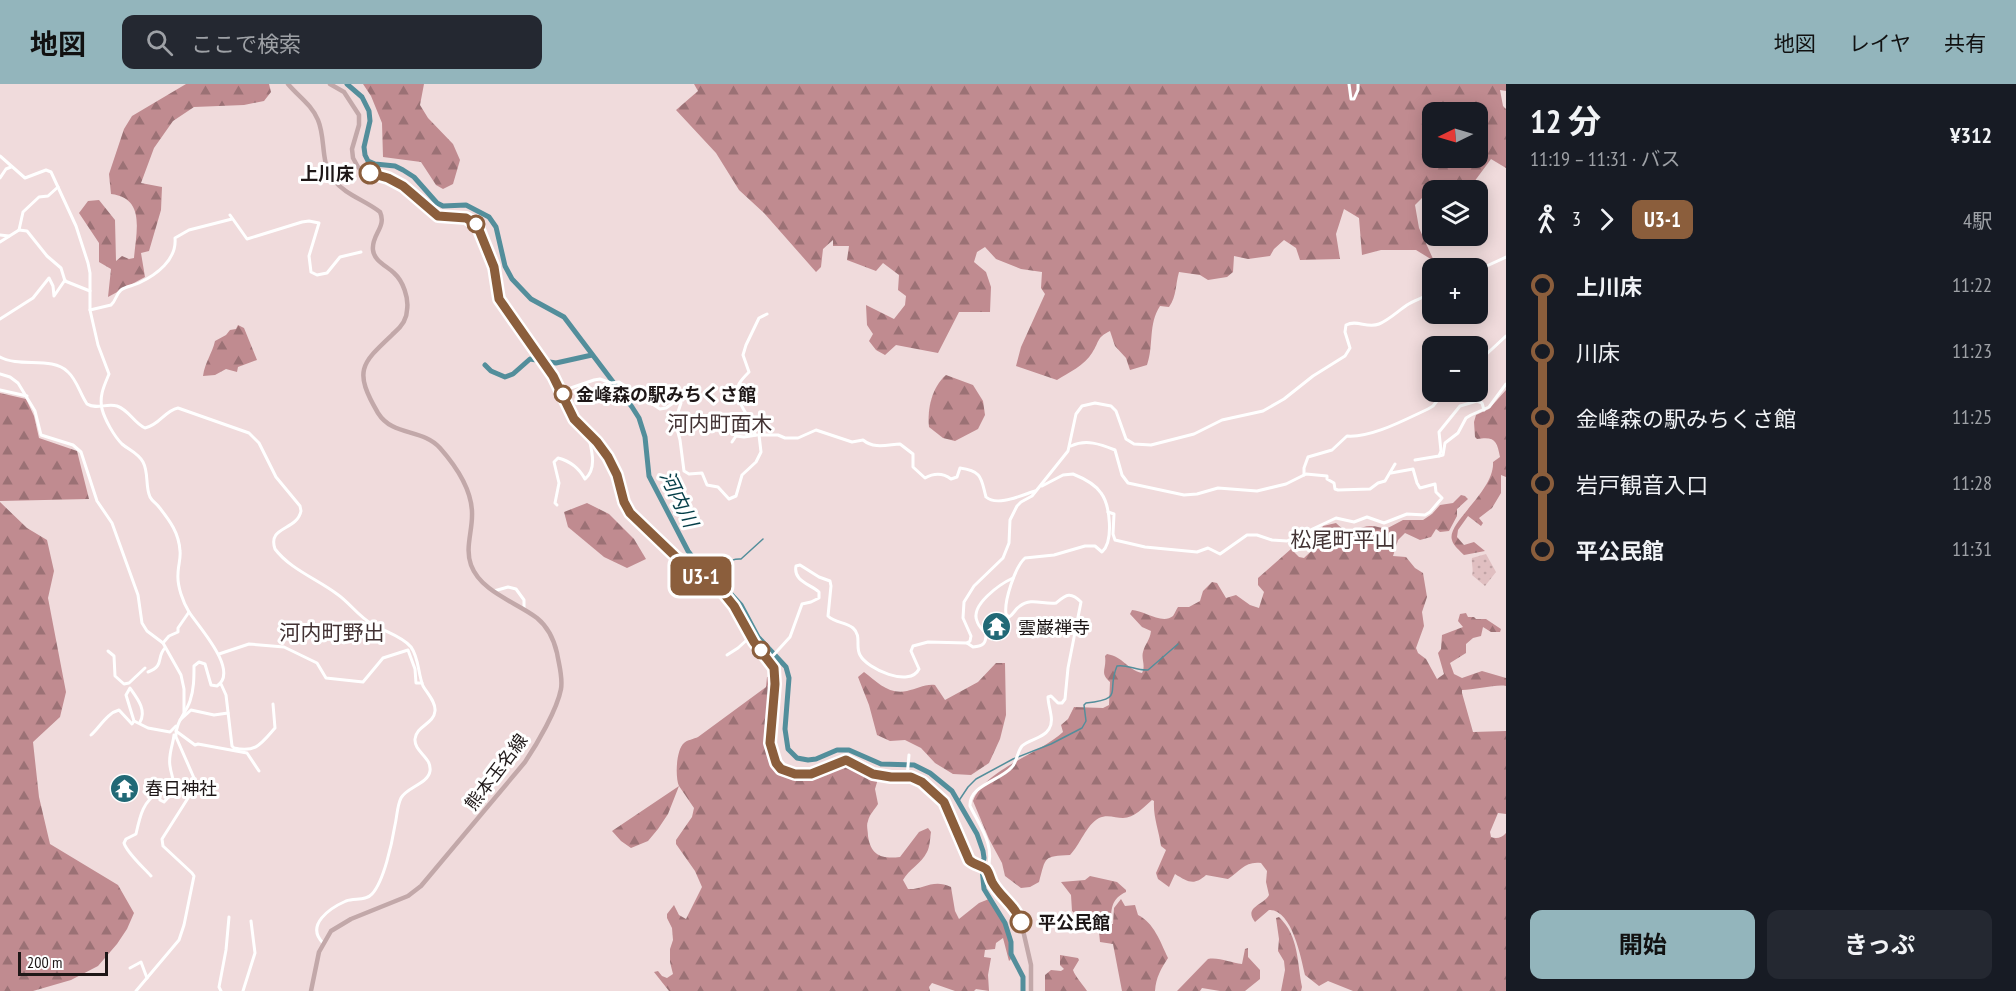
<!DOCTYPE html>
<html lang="ja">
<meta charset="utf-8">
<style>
body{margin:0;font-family:"PT Sans Narrow","Noto Sans JP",sans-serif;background:#242831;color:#f1f3f6;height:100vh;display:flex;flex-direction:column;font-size:22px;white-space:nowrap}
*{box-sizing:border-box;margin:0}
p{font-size:20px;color:#9ea1a6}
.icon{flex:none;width:33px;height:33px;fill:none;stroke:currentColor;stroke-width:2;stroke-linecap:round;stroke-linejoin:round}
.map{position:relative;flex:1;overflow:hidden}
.sheet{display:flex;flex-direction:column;background:#171b24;width:510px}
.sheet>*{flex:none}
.badge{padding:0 12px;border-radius:9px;font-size:21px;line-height:39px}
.needle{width:39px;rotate:265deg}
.controls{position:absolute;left:1422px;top:18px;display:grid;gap:12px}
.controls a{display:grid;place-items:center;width:66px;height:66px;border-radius:12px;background:#171b24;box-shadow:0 3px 15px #0003;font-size:30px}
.scale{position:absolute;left:18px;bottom:15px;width:90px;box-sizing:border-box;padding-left:6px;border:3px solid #1e1717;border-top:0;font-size:16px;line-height:21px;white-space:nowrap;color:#1e1717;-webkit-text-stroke:4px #fff;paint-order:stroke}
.map>.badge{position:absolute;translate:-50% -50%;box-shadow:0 0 0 3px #fff}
.legs{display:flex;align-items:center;gap:9px;height:66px;padding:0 24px;font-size:20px}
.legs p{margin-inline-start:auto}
.head{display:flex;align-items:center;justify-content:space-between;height:102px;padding:0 24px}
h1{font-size:33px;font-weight:700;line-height:45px}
.action{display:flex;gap:12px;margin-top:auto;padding:12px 24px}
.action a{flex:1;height:69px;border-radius:12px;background:#93b5bc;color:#111;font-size:24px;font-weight:700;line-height:69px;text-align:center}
.action a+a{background:#242831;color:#f1f3f6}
ul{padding:0 24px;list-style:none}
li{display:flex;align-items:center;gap:21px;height:66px;font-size:22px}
li i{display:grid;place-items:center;width:9px;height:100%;margin:0 8px;background:currentColor}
li i::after{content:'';width:15px;height:15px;margin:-8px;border:4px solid;border-radius:50%;background:#171b24}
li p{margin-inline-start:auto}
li:first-child i{background:linear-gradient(#0000 50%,currentColor 0)}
li:last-child i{background:linear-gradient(currentColor 50%,#0000 0)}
header{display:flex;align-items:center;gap:36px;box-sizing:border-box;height:84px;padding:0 30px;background:#93b5bc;color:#111}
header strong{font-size:28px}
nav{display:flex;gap:33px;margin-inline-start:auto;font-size:21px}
.search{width:420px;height:54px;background:#242831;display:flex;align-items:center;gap:15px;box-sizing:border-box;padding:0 21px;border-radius:12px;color:#9ea1a6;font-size:22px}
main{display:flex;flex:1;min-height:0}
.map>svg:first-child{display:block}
.grass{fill:url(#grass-dots)}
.forest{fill:url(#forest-firs);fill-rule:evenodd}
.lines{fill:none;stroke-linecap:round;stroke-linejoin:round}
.stream{stroke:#538e9b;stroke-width:1.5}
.river{stroke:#538e9b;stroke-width:5}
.minor{stroke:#fff;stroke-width:3}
.major{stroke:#c2a8a9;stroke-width:4.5}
.line-1-casing{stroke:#fff;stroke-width:14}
.line-1{stroke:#8b5e3c;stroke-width:9}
.stop-1-dot{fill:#fff;stroke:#8b5e3c;stroke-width:3}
.labels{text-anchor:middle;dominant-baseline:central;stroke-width:6;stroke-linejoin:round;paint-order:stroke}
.stop-label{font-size:18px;font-weight:bold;fill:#1e1717;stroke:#fff;text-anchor:start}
.poi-label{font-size:18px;fill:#1e1717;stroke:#fff;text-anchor:start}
.street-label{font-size:18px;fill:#1e1717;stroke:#fff}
.water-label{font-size:20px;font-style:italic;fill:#043e48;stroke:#fff}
.quarter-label{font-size:21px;fill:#433334;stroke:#fff}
</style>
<header>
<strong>地図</strong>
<div class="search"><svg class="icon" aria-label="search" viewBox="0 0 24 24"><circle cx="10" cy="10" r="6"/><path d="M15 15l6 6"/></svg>ここで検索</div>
<nav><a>地図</a><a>レイヤ</a><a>共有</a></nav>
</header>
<main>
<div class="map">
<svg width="1506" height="907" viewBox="0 0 1506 907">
<defs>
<pattern id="grass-dots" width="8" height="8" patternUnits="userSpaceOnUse" patternTransform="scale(1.5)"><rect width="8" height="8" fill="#e0bfc1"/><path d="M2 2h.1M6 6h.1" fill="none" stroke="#c0a3a5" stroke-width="1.8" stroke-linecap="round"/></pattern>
<pattern id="forest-firs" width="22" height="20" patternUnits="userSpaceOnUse" patternTransform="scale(1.5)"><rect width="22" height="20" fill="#c08b90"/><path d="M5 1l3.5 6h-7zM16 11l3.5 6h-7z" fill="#9b7175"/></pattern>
</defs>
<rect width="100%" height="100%" fill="#f0dbdc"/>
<!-- grass -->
<path class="grass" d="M1486 470 1496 488 1485 502 1472 491C1474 486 1471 479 1472 474Z"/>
<!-- forest -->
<g class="forest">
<path d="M186 0H269L271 8 264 17 244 21 194 23 173 37 154 64 141 99 162 103 161 126 149 167 141 169 145 193 108 213 111 185 99 178V159L79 129 88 117 99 116 115 136 116 177 122 172 129 175 134 174C136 148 146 114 111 110L109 90 124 45 132 32Z"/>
<polygon points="363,0 424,0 420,21 428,34 453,60 460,76 453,100 443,105 436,101 421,78 383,73 382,39 371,12"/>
<path d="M694 0H1506V7L1500 6 1503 22 1506 25V84L1491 75 1474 98 1477 106H1432V124L1423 113 1415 121 1419 144 1434 177 1416 166H1381L1362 171 1359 134 1344 125 1336 150 1340 175 1300 176 1296 164 1284 156 1274 165 1270 172 1248 175 1234 172 1233 188 1227 193 1208 196 1200 191 1179 188C1175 202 1177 211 1169 223L1160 222C1148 240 1154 261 1147 281L1130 286 1126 274 1115 262 1110 247C1096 254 1100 257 1092 269 1085 281 1068 289 1057 296L1016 282 1021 263 1045 210 1041 204 1042 188 1021 185 996 175 985 163 977 168 974 178 986 188 991 203 990 228H959L938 269 896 261 885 271 876 266 869 257 873 250 867 241 866 221 894 235 905 221 906 212 898 206 899 191 883 179 876 187 847 176 849 162H833V156L823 165 821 183 816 188 764 129 739 106 716 69 676 26 698 7ZM1432 28H1478V74H1432Z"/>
<path d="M238 241 244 244 257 276 238 283 237 288 226 285 215 291 203 292C205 278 212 270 215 257L226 251 230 246 236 245Z"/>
<path d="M946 291 973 301 983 317 985 331 978 345 955 357 943 354 929 343C927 325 932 303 946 291Z"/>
<path d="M1506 306V393L1501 391V409L1492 424 1479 434 1483 439 1481 442 1468 432 1458 446 1457 453 1464 461 1474 458 1485 467 1464 471C1460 467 1453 461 1452 456 1446 439 1495 407 1493 378L1500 373C1497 357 1495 352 1477 355L1475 353 1474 338 1476 331 1489 325Z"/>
<polygon points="0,309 26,315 34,332 39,354 77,367 89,415 0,417"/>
<path d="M1461 411 1465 412 1468 415 1457 425V432L1449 447 1440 448 1436 445 1431 453 1420 456 1405 449 1398 456 1393 472 1406 473 1415 484 1423 489 1427 513 1422 528 1424 542 1416 564 1418 569 1426 575 1437 595 1444 590 1438 569 1441 565 1442 551 1463 543 1458 537 1460 530 1466 529 1468 533H1474L1476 535H1486L1501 545 1500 548H1491L1483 543 1481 552 1473 554 1466 560V569L1450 579 1454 590 1462 594 1482 587 1506 594V602C1497 600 1474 606 1462 606V609L1473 648 1506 647V730L1498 729 1490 748 1491 753C1496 755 1502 754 1506 749V907H1353L1328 897 1319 902 1305 891C1301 874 1292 825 1269 826L1255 838C1243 823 1264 821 1269 811L1266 798 1267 787 1261 779C1245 777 1240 787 1228 795L1206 791C1194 802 1188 798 1175 790L1169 803 1158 795 1156 789 1166 766 1161 762C1159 747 1153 733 1154 717L1152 716C1144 723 1134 734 1123 734 1116 734 1107 730 1099 734 1086 741 1080 761 1070 771 1043 772 1046 773 1039 798L1030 803 1021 804 1005 792 1002 779 989 755 973 717C985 685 1038 671 1063 648L1061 641 1068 635 1074 623 1103 624 1109 621 1110 598C1099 588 1107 586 1105 572L1107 570C1124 573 1126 585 1142 589 1146 581 1141 575 1143 568 1145 560 1150 556 1151 547L1142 543 1130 530 1132 526C1143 526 1162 541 1173 532 1175 529 1176 526 1178 523H1189L1200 517 1203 507 1212 498 1217 499 1226 514 1236 511 1250 521 1259 524 1264 508 1258 501V494L1291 465 1299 473 1304 474 1321 458 1320 448 1323 442 1336 439C1354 457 1356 441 1371 442 1376 442 1382 444 1386 445L1403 436H1423L1432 430 1440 421 1453 419Z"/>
<polygon points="0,418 27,444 47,456 54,487 48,514 66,608 60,633 33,658 39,713 50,760 118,801 134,829 127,845 117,860 98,882 71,896 33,907 0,907"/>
<polygon points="587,419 609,430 634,455 646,475 627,484 604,473 568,443 564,428"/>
<path d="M996 579H1005L1006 631 1000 655 989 679 971 691 953 690 935 679 921 664 905 656 890 657 877 651 869 621 858 593 864 588C877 598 889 611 907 607 917 605 924 600 935 601L945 616 978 598Z"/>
<path d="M774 592C770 623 765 652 771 683L788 694 813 693 839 680 849 681 878 695 875 705 878 720C875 725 869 731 868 737 866 741 868 747 868 752 871 772 882 775 900 773L919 748 928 744 931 748C930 754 930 763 927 768 921 780 909 785 903 796L908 805C923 806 933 794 951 803L955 827 959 835 979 819 989 815C1006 829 1011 853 1011 875L1009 877 1003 854 996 859 995 865 985 866 984 873 991 874 988 891 989 907 976 905 974 907H955L932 899 929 903 930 907H669L654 888 658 887 662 892 667 894 673 890 670 878V865L673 856 672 844 667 834V830L674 821 679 831 686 835 702 803 695 787 676 760V756L692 733 694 724 679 702 668 730 658 745 648 757 631 764 621 757 612 747 679 702C675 693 676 666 684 659 687 656 694 655 698 653L766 603 767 593Z"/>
<path d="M1090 792 1117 798 1126 806V808C1111 815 1111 825 1111 840H1113L1114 824 1121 815 1125 822 1135 821 1138 831C1154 839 1160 857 1168 874 1161 885 1156 893 1155 907H1122L1113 860 1100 858 1098 838 1094 834 1085 838 1072 827 1071 811 1061 798 1085 796Z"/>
<path d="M1279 833C1299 852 1297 878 1302 903L1301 907H1281L1285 886 1284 877 1278 867 1279 855 1276 834Z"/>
<path d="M1248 864V873L1260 886V895L1245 907H1220L1202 904 1200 907H1177L1208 875C1219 873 1231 879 1242 880L1245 865Z"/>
<path d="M1060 871 1078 874 1079 876 1073 886C1075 892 1083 901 1087 907H1045V891L1051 886 1061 887 1064 885 1060 881Z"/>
</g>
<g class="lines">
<!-- stream -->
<g class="stream">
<path d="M710 492C717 483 730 474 741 475L763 455"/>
<path d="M958 718 968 703 976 695 1013 675 1051 660 1082 644 1086 637 1084 621 1086 619C1125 615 1106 608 1117 582 1127 580 1137 587 1148 586L1178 560"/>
</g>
<!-- river -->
<g class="river">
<polyline points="347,0 362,13 369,27 370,37 364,63 365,71 368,77 375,80 395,82 403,86 414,93 437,119 443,122 466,121 489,133 496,143 505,182 512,195 531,215 564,233 632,323 639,334 645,353 649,392 688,467 700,483 719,497 741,521 758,553 786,583 789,594 785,645 788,665 797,674 808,676 816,675 837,666 849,666 881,680 914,681 930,689 952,707 977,750 983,767 984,774 982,784 984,805 1005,839 1011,858 1011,870 1023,893 1023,907"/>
<polyline points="485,281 491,287 505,293 513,290 530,275 556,279 592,271"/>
</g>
<!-- minor -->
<g class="minor">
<polyline points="1349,0 1351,15 1354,15 1358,6 1358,0"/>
<path d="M0 72 25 94 46 86 51 88 76 142 88 179 90 189V226L98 261 109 290C104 302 99 312 102 325 105 336 114 352 122 360 129 366 138 369 143 378 149 389 145 402 150 413 152 417 156 419 159 423 170 437 179 449 180 467 181 474 178 482 178 490 177 502 183 518 189 528 198 542 240 587 217 602L211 601 205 580 199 578 194 582C194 594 194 605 190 617 186 629 175 639 176 653L194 694 195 703 162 755 163 762 192 789 194 792 184 841 179 856 136 907"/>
<polyline points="0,94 6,85 11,83"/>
<polyline points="230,131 247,155 302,138 309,137 319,139 309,172 311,188 317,191 327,189 340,173 361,168"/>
<polyline points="19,146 27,147 47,172 61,184 65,197 90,207"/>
<polyline points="0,151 9,152"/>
<polyline points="0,158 19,146 23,128 39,113 48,112 58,103"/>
<polyline points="1478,186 1506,173"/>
<path d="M90 226 111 221C116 217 116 210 121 206 126 202 133 202 139 199 156 191 177 176 175 154L189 146 232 135"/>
<polyline points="0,235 33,214 49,194 53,202 54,212 65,196"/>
<path d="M0 273C20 284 52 272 68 288 77 296 80 310 87 320 97 326 106 319 117 322 129 326 134 339 145 344 160 341 164 327 178 324L249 349 259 359 276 393 300 422 301 427C297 447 267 442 275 465 290 485 317 495 337 510 350 519 358 532 372 540 383 547 402 552 411 563 419 574 418 590 423 602 427 609 436 618 435 627 434 640 416 642 415 655 414 668 432 673 430 687 428 700 407 703 401 714 397 722 397 733 395 741 392 759 384 797 372 810 366 817 355 814 346 817 330 824 305 841 323 859"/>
<polyline points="1478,278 1506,252"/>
<polyline points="0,290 10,293 18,299 35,327 41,351 73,361 81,368 97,417 112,439 138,511 142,539 147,547 163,559 181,591 184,605 184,628"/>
<polyline points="0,306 27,312"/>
<path d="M562 307 594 296 600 295 611 299 619 298 660 325 666 324 679 315 681 319 675 337 680 356 684 387 689 390 702 389 707 401 718 403 729 415 736 412 742 391 756 378 761 368 759 351H778L785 354H798L816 346 852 358 863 356C874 365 886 361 900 360L913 370V383L925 394C934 389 943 389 951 395L957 393 960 384C983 387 981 395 986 413 997 423 1022 411 1035 407"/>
<path d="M755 351C754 334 731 317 739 300 741 296 746 291 749 288L743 271 746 261 759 234 767 230"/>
<polyline points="732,358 736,352 744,353 757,351"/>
<path d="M1071 362C1086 355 1100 360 1115 366L1122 391 1128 399 1184 411 1197 410 1218 404 1257 407 1286 400 1306 390 1327 392V395L1334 399 1335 405 1338 406 1370 405 1378 399 1385 397 1395 380"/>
<polyline points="1439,372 1443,371 1445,359 1458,349 1466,334 1471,331 1489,323 1506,300"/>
<polyline points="1415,376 1439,372 1441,367 1439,348 1460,322 1477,317 1482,319 1484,326"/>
<path d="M1304 391V384L1308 373 1332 366 1347 352C1372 354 1406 335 1428 325L1433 322 1444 308"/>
<path d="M557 421 555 419 559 399 554 378 558 374C570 377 579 384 585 395 598 384 591 364 588 350"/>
<polyline points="1108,428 1114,430 1113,450 1115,456 1145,463 1197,468 1208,464 1220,470 1247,451 1257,451 1272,456 1287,457 1336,434 1354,438 1367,433 1384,439 1407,430 1425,431 1430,428 1442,414 1436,408 1435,400 1420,404 1417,399 1413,385 1391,389"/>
<polyline points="494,507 508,503 516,505 524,516 524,526"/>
<polyline points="163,559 169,552 178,548 178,544 189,528"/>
<path d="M967 559 973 563C983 562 986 560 986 550 983 546 978 542 977 537 970 521 1000 500 1013 494"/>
<polyline points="108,567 114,572 115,592 124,600 129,599 145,584"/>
<polyline points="219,570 249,560 284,563 317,579 326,594 363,598 383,574 408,566 415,585 416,599 422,599"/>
<polyline points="727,571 738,564 750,553"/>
<path d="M769 576 790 553 802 520 811 518 819 514V508C810 500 793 497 796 482L800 481 819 493 830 497 831 502 828 532C835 539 846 538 853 544 862 552 855 562 860 571 867 585 910 604 919 585L911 567 913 562 928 558 967 559 970 557 971 552 963 534 964 518 974 502 1003 474 1009 459 1010 436 1017 422 1021 418 1032 412 1068 367 1076 330 1082 322 1095 319 1111 322 1116 327 1126 355 1134 360 1151 361 1194 350 1222 336 1263 327 1284 315 1313 292 1345 272 1350 264 1345 248 1346 241C1357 235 1367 245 1379 240 1389 236 1398 227 1407 221 1416 215 1425 214 1432 207"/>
<path d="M148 588C165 582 156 573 165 564"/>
<path d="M221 600 226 611 232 662 234 664C256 669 261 660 275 644L273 620"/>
<polyline points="180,636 191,626 214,631 228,629"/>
<path d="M134 637 126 611 130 604C137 614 147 626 140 638"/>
<polyline points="176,647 195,661 198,660 247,669 259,687"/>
<path d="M91 651C100 643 107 629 119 626L132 640 134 637 148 644 170 648 176 642"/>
<polyline points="907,693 909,671"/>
<path d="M987 787C996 763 981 744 970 722 969 701 1000 697 1012 683 1017 678 1017 668 1022 662 1029 655 1043 655 1049 645 1055 636 1048 623 1048 613L1051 612 1058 619H1062L1065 615 1068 584 1081 518C1070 507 1066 511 1056 519 1044 521 1031 513 1020 522 1015 525 1014 530 1009 533L1006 530C1004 517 1015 483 1025 474L1054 471 1085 462H1095L1102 468C1114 457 1110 421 1101 409 1095 400 1083 394 1073 390L1063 391 1042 402"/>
<path d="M151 792C143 783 127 769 124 759L126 755 136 750C140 732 143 717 159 708L160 716 164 718 174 707C175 697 171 691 170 682 168 671 173 661 174 651"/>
<polyline points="130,884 141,878 147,894"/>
<polyline points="221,907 219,903 226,866 229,833"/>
<polyline points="243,907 255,869 251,837"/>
</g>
<!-- major -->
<g class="major">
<path d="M288 0C298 12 312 21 318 36 326 55 320 78 333 95 345 111 365 116 380 128 387 143 371 151 373 166 374 177 387 182 394 189 403 197 409 214 407 226 407 236 401 243 394 249 361 280 353 286 378 329 393 353 422 344 440 364 455 381 473 407 472 432 472 448 465 465 471 481 481 508 516 518 537 534 548 543 554 556 557 569 559 581 563 593 561 605 557 626 537 660 525 678L421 802 408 812 351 835 331 847 319 868 311 907"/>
<polyline points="330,0 344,8 359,31 359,41 352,65 353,74 358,83 362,87 388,94 403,102 439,132 466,134 477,141 494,183 499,215 553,292 575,335 597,358 607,373 617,391 624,418 630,429 677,474 721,506 734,522 754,558 769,576 775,591 770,659 776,679 781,685 786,688 811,690 846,676 873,690 891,693 911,693 922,698 944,718 969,776 973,781 984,784 987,787 997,806 1020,833 1031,881 1031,907"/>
</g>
</g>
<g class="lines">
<defs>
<path id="line-1" d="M370 89 388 94 403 102 438 132 466 134 477 141 494 183 499 215 553 292 574 335 597 358 608 373 617 391 624 418 630 429 677 474 721 506 734 522 754 558 774 584 775 600 770 659 776 679 781 685 795 690H811L846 676 873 690 891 693H911L922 698 944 718 969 776C974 781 981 781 986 785 989 788 990 794 992 798 1000 813 1016 822 1021 838"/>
</defs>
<!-- line-1 casing -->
<use href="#line-1" class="line-1-casing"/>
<!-- line-1 -->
<use href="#line-1" class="line-1"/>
</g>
<!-- icons -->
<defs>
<symbol id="temple-disc" viewBox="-11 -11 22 22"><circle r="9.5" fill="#216976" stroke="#fff"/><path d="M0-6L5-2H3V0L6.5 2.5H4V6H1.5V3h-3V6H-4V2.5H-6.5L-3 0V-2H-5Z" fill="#fff"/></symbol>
</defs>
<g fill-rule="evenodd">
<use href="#temple-disc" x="980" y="526" width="33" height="33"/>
<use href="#temple-disc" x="108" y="688" width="33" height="33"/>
</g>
<!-- markers -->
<g class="stop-1-dot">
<circle cx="370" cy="89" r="10"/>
<circle cx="476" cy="140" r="8"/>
<circle cx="563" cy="310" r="8"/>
<circle cx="761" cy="566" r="8"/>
<circle cx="1021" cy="838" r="10"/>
</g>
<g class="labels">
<!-- stop labels -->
<g class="stop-label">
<text x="354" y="89" text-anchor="end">上川床</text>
<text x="576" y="310">金峰森の駅みちくさ館</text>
<text x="1038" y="838">平公民館</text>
</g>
<!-- poi labels -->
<g class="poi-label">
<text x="1018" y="543">雲巌禅寺</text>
<text x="145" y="704">春日神社</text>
</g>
<!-- street labels -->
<g class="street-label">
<text transform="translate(496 688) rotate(-53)">熊本玉名線</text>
</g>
<!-- water labels -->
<g class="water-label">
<text transform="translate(679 415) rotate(64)">河内川</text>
</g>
<!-- quarter labels -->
<g class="quarter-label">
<text x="720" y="339">河内町面木</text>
<text x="1343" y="455">松尾町平山</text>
<text x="332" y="548">河内町野出</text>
</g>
</g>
</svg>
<div class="controls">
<a><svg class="needle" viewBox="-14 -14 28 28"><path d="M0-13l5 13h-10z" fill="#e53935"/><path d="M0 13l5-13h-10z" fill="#9ea1a6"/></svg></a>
<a><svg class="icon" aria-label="layers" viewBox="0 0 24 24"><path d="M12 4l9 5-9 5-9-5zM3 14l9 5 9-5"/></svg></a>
<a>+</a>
<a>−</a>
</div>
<div class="scale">200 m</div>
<b class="badge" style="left:701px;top:492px;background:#8b5e3c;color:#fff">U3-1</b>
</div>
<section class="sheet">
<div class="head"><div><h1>12 分</h1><p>11:19 – 11:31 · バス</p></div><b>¥312</b></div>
<div class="legs"><svg class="icon" aria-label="walk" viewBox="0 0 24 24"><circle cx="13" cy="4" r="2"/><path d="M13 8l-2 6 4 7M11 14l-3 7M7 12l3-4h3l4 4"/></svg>3<svg class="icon" aria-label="forward" viewBox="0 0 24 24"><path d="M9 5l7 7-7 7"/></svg><b class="badge" style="background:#8b5e3c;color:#fff">U3-1</b><p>4駅</p></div>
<ul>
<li><i style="color:#8b5e3c"></i><b>上川床</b><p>11:22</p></li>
<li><i style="color:#8b5e3c"></i><span>川床</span><p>11:23</p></li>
<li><i style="color:#8b5e3c"></i><span>金峰森の駅みちくさ館</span><p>11:25</p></li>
<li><i style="color:#8b5e3c"></i><span>岩戸観音入口</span><p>11:28</p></li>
<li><i style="color:#8b5e3c"></i><b>平公民館</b><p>11:31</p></li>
</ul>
<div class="action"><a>開始</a><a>きっぷ</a></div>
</section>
</main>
